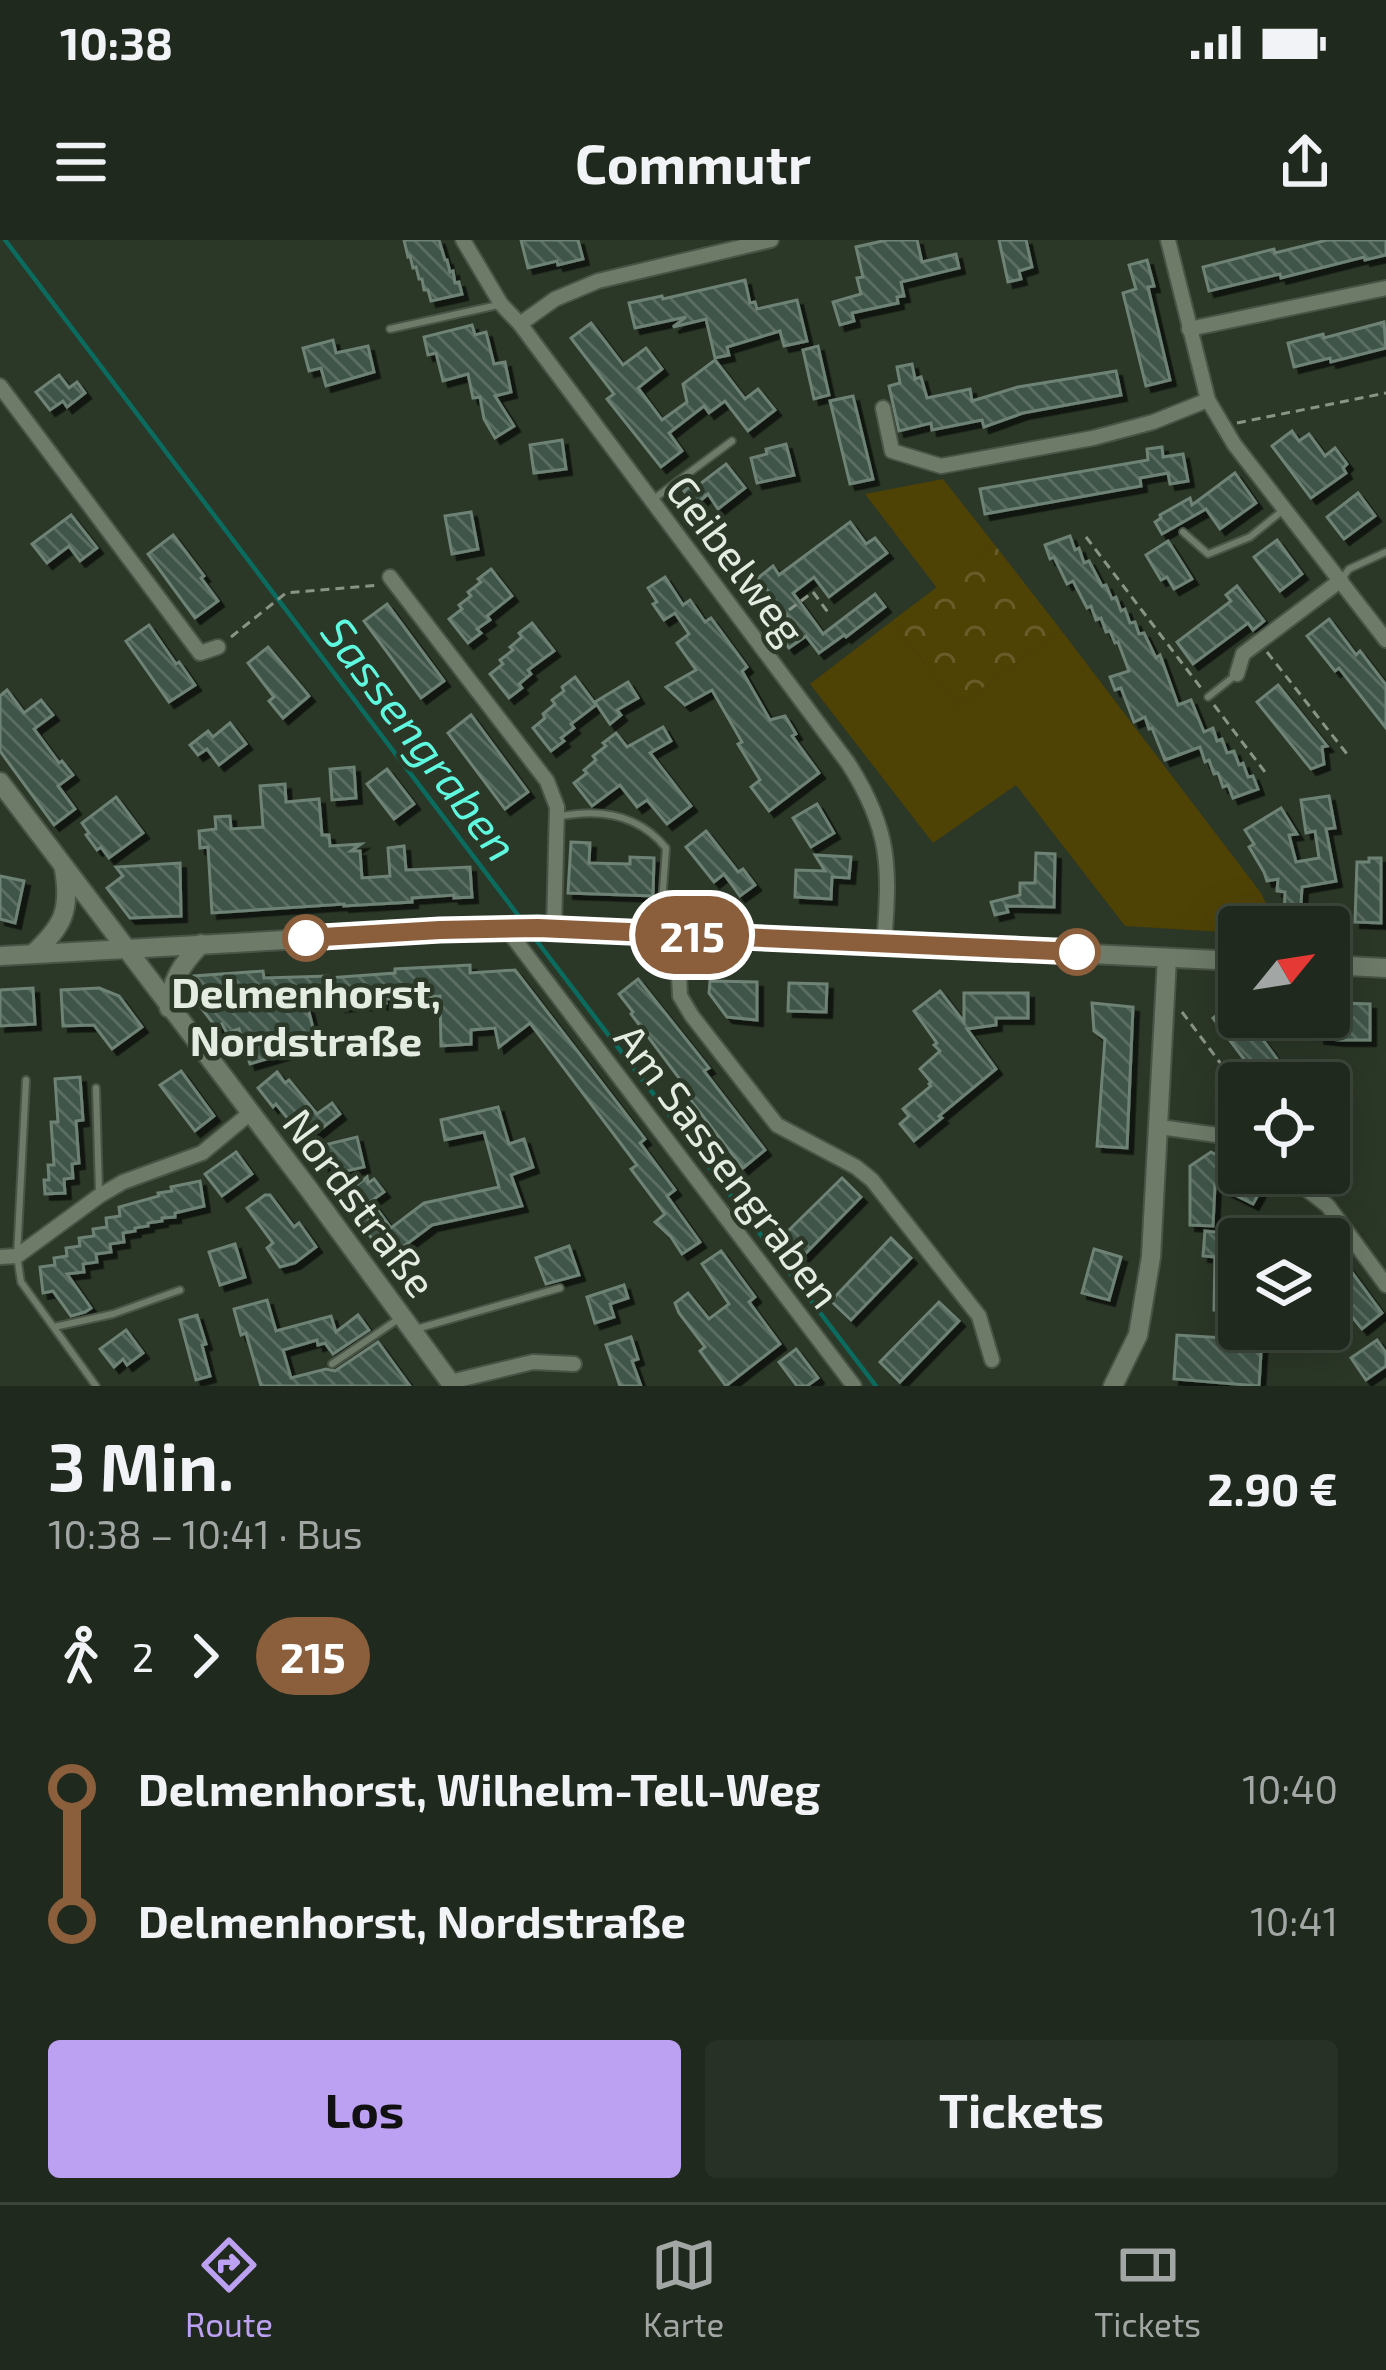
<!DOCTYPE html>
<html lang="de">
<meta charset="utf-8">
<style>
body{margin:0;font-family:"Exo 2",sans-serif;background:#283126;color:#f1f3f6;height:100vh;display:flex;flex-direction:column;font-size:45px;white-space:nowrap}
*{box-sizing:border-box;margin:0}
p{font-size:39px;color:#a2a6a4}
.icon{flex:none;width:66px;height:66px;fill:none;stroke:currentColor;stroke-width:2;stroke-linecap:round;stroke-linejoin:round}
.map{position:relative;height:1146px;overflow:hidden}
.side{display:flex;flex-direction:column;background:#20291d;flex:1}
.side>*{flex:none}
.badge{padding:0 24px;border-radius:39px;font-size:42px;line-height:78px}
.needle{width:78px;rotate:60deg}
.controls{position:absolute;left:1218px;top:666px;display:grid;gap:24px}
.controls a{display:grid;place-items:center;width:132px;height:132px;border-radius:12px;background:#20291d;box-shadow:0 12px 48px #0002,0 0 0 3px #3d453b;font-size:60px}
.map>.badge{position:absolute;translate:-50% -50%;box-shadow:0 0 0 6px #fff}
.legs{display:flex;align-items:center;gap:18px;height:132px;padding:0 48px;font-size:39px}
.legs p{margin-inline-start:auto}
.summary{display:flex;align-items:center;justify-content:space-between;height:204px;padding:0 48px}
h1{font-size:66px;font-weight:700;line-height:90px}
.primary-button{display:flex;gap:24px;margin-top:auto;padding:24px 48px}
.primary-button a{flex:1;height:138px;border-radius:12px;background:#bca0f2;color:#111;font-size:48px;font-weight:700;line-height:138px;text-align:center}
.primary-button a+a{background:#283126;color:#f1f3f6}
ul{padding:0 48px;list-style:none}
li{display:flex;align-items:center;gap:42px;height:132px;font-size:45px}
li i{display:grid;place-items:center;width:18px;height:100%;margin:0 15px;background:currentColor}
li i::after{content:'';width:30px;height:30px;margin:-15px;border:9px solid;border-radius:50%;background:#20291d}
li p{margin-inline-start:auto}
li:first-child i{background:linear-gradient(#0000 50%,currentColor 0)}
li:last-child i{background:linear-gradient(currentColor 50%,#0000 0)}
.status{display:flex;justify-content:space-between;align-items:center;height:84px;padding:0 60px;background:#20291d;direction:ltr}
.status svg{height:33px;fill:currentColor}
header{display:flex;justify-content:space-between;align-items:center;height:156px;padding:0 48px;background:#20291d;font-size:54px;font-weight:700}
.dock{display:flex;justify-content:space-around;align-items:center;height:168px;border-top:3px solid #3d453b;background:#20291d;font-size:33px;color:#a2a6a4}
.dock a{display:grid;justify-items:center;gap:6px}
.dock .current{color:#bca0f2}
.map>svg:first-child{display:block}
.green{fill:#4f4205}
.park{fill:url(#park-crowns)}
.lines{fill:none;stroke-linecap:round;stroke-linejoin:round}
.stream{stroke:#0a6b5e;stroke-width:4.5}
.building{fill:url(#building-back-hatch);stroke:#6e8376;stroke-width:3;filter:url(#shadow)}
.lane-casing{stroke:#495446;stroke-width:10}
.street-casing{stroke:#495446;stroke-width:18}
.secondary-casing{stroke:#495446;stroke-width:22}
.path{stroke:#899386;stroke-width:3;stroke-dasharray:9 6;stroke-linecap:butt}
.lane{stroke:#6e7b69;stroke-width:6}
.street{stroke:#6e7b69;stroke-width:14}
.secondary{stroke:#6e7b69;stroke-width:18}
.line-1-casing{stroke:#fff;stroke-width:27}
.line-1{stroke:#8b5e3c;stroke-width:18}
.stop-1-dot{fill:#fff;stroke:#8b5e3c;stroke-width:6}
.labels{text-anchor:middle;dominant-baseline:central;stroke-width:9;stroke-linejoin:round;paint-order:stroke}
.street-label{font-size:42px;fill:#e4ece2;stroke:#2b3727}
.stop-label{font-size:42px;font-weight:bold;fill:#e4ece2;stroke:#2b3727}
.water-label{font-size:45px;font-style:italic;fill:#5ff9df;stroke:#2b3727}
</style>
<div class="status"><b>10:38</b><svg viewBox="0 0 49 12"><path d="M0 12V9h3v3zM5 12V6h3v6zM10 12V3h3v9zM15 12V0h3v12zM26 1h20v11H26zM47 4h2v5h-2z"/></svg></div>
<header><svg class="icon" aria-label="menu" viewBox="0 0 24 24"><path d="M4 6h16M4 12h16M4 18h16"/></svg>Commutr<svg class="icon" aria-label="share" viewBox="0 0 24 24"><path d="M12 15V3M7 8l5-5 5 5M5 13v7h14v-7"/></svg></header>
<div class="map">
<svg width="1386" height="1146" viewBox="0 0 1386 1146">
<defs>
<pattern id="park-crowns" width="20" height="18" patternUnits="userSpaceOnUse" patternTransform="scale(3)"><rect width="20" height="18" fill="#4f4205"/><path d="M2 6a3 3 0 1 1 6 0M12 15a3 3 0 1 1 6 0" fill="none" stroke="#685d29"/></pattern>
<pattern id="building-back-hatch" width="6" height="6" patternUnits="userSpaceOnUse" patternTransform="scale(3)"><rect width="6" height="6" fill="#405448"/><path d="M-1 5l2 2M0 0l6 6M5-1l2 2" fill="none" stroke="#5b6d62"/></pattern>
<filter id="shadow"><feDropShadow dx="5.5" dy="5.5" stdDeviation="0" flood-color="#0009"/></filter>
</defs>
<rect width="100%" height="100%" fill="#2b3727"/>
<!-- green -->
<g class="green">
<polygon points="943,239 994,304 937,348 865,254"/>
<polygon points="892,381 958,466 1061,390 1261,653 1278,687 1239,687 1239,693 1125,686 1016,545 933,603 810,444"/>
</g>
<!-- park -->
<polygon class="park" points="994,304 1061,390 958,466 892,381"/>
<g class="lines">
<!-- stream -->
<g class="stream">
<polyline points="5,0 524,683"/>
<polyline points="530,692 876,1146"/>
</g>
</g>
<!-- building -->
<g class="building">
<polygon points="404,0 439,0 445,20 447,20 450,32 453,31 455,43 459,42 462,54 431,61 428,50 424,50 422,39 419,39 416,27 413,28 410,16 408,17"/>
<polygon points="521,0 578,0 583,19 558,25 557,21 528,28"/>
<polygon points="887,0 917,0 922,22 956,14 959,28 901,42 904,56 897,57 898,63 852,73 854,81 840,85 833,62 861,54 857,38 863,37 856,7"/>
<polygon points="999,0 1026,0 1032,27 1019,31 1021,39 1008,42"/>
<polygon points="1327,0 1386,0 1386,15 1365,20 1364,17 1281,38 1280,34 1209,51 1203,27 1274,9 1275,13"/>
<polygon points="1147,20 1154,46 1148,47 1170,140 1146,146 1123,53 1136,49 1129,25"/>
<polygon points="745,40 750,63 755,62 757,69 797,60 807,101 784,106 780,91 727,107 729,115 715,118 706,79 673,87 686,77 635,88 629,63 662,56 663,59"/>
<polygon points="1384,82 1386,108 1331,122 1330,118 1294,127 1288,103 1323,94 1324,98"/>
<polygon points="591,83 623,125 646,108 662,129 638,148 662,180 687,162 683,144 715,120 745,159 758,149 775,170 748,191 725,161 709,173 704,166 669,193 682,211 661,227 607,159 614,154 571,98"/>
<polygon points="472,85 475,95 486,92 494,124 505,122 511,152 495,156 514,186 495,198 484,179 480,157 473,158 468,134 443,141 436,113 428,115 424,97"/>
<polygon points="333,100 336,113 368,106 374,132 326,146 321,128 309,131 303,108"/>
<polygon points="818,106 829,155 814,159 803,110"/>
<polygon points="912,124 915,139 921,137 927,158 970,149 972,161 1018,147 1116,131 1121,155 1023,173 984,187 982,180 932,190 931,183 899,191 889,146 900,143 897,127"/>
<polygon points="59,135 69,148 77,142 85,153 67,167 63,161 50,170 36,152"/>
<polygon points="853,156 873,239 850,244 830,161"/>
<polygon points="1292,191 1299,201 1309,194 1325,216 1335,208 1347,224 1343,228 1346,233 1311,258 1272,206"/>
<polygon points="562,200 566,229 534,233 530,205"/>
<polygon points="786,204 794,235 757,243 751,218 767,214 766,209"/>
<polygon points="1162,207 1163,217 1183,214 1188,241 1170,244 1168,233 1140,238 1141,246 985,274 980,249 1148,220 1147,209"/>
<polygon points="726,224 745,248 718,269 708,254 695,265 684,251 697,241 700,244"/>
<polygon points="1235,233 1256,263 1220,289 1206,269 1162,294 1155,282 1161,278 1160,275 1190,258 1192,265"/>
<polygon points="1358,253 1375,276 1344,299 1327,277"/>
<polygon points="471,272 478,309 452,314 445,276"/>
<polygon points="71,275 97,308 80,321 69,306 47,323 32,304"/>
<polygon points="850,282 866,304 875,298 887,313 829,357 814,337 793,353 823,394 875,354 885,367 846,397 844,395 819,413 806,396 789,408 780,396 794,385 758,338 773,326 779,335"/>
<polygon points="173,295 204,336 201,338 218,361 195,378 148,314"/>
<polygon points="1070,296 1075,310 1079,308 1084,323 1089,321 1102,346 1106,345 1112,359 1116,357 1121,371 1125,369 1130,383 1135,382 1139,394 1144,393 1156,418 1160,415 1178,465 1191,460 1204,492 1213,488 1217,501 1222,499 1227,513 1234,511 1239,525 1243,523 1248,537 1253,536 1258,549 1233,558 1228,545 1223,547 1218,533 1214,534 1209,520 1205,522 1200,507 1165,520 1152,488 1149,489 1145,477 1134,482 1121,448 1115,450 1110,437 1129,431 1118,402 1115,403 1110,391 1106,392 1101,378 1096,380 1091,366 1087,368 1073,341 1067,344 1054,317 1050,319 1045,305"/>
<polygon points="1277,300 1302,334 1280,351 1254,317"/>
<polygon points="1168,301 1192,339 1174,349 1167,337 1161,340 1146,315"/>
<polygon points="491,329 512,356 487,376 490,380 477,389 481,393 468,403 449,379 462,369 459,365 471,356 468,352 481,342 478,339"/>
<polygon points="665,337 683,365 690,360 705,382 711,378 747,427 742,431 770,480 785,476 796,494 792,496 819,533 769,571 751,547 760,540 738,504 742,502 712,450 685,465 666,447 696,430 677,403 689,394 675,373 664,380 653,364 657,362 648,348"/>
<polygon points="1237,346 1264,381 1253,390 1248,383 1193,424 1177,402 1231,361 1226,355"/>
<polygon points="387,364 444,441 421,458 364,381"/>
<polygon points="1329,379 1356,415 1360,411 1386,445 1386,488 1339,428 1335,431 1307,396"/>
<polygon points="532,383 554,411 528,430 531,434 519,444 522,448 509,458 490,434 503,424 500,420 513,410 510,407 522,397 519,393"/>
<polygon points="149,385 176,424 179,422 195,445 169,462 126,401"/>
<polygon points="268,407 309,456 283,478 269,461 274,457 248,423"/>
<polygon points="575,437 596,465 571,484 574,488 561,498 564,501 551,511 533,488 545,478 543,474 555,464 552,460 564,451 562,447"/>
<polygon points="628,442 638,458 617,470 621,475 610,484 595,462"/>
<polygon points="1278,445 1327,506 1322,507 1324,524 1311,529 1257,462"/>
<polygon points="7,450 24,473 41,460 53,475 34,489 59,523 62,521 73,535 58,546 75,569 54,585 0,511 0,456"/>
<polygon points="471,475 528,552 505,569 448,493"/>
<polygon points="230,483 246,504 219,525 207,509 198,515 190,505 208,491 213,497"/>
<polygon points="663,487 671,501 650,513 691,566 667,584 647,560 637,567 620,545 592,566 574,543 587,533 584,530 596,520 593,516 606,506 603,503 616,493 627,507"/>
<polygon points="354,527 356,558 332,560 330,529"/>
<polygon points="387,529 414,564 394,579 367,544"/>
<polygon points="285,544 286,562 319,559 322,595 329,595 330,606 361,604 351,611 360,611 362,638 390,636 388,608 404,606 406,630 470,627 472,657 454,658 454,655 412,658 412,662 344,666 344,664 212,673 208,607 200,608 199,591 216,589 215,577 230,576 231,589 263,587 260,546"/>
<polygon points="1329,556 1335,588 1326,589 1336,641 1302,647 1300,682 1284,681 1285,652 1277,651 1278,639 1267,641 1264,632 1249,607 1254,604 1245,590 1281,568 1297,594 1289,595 1296,622 1319,618 1315,591 1306,593 1301,560"/>
<polygon points="116,557 143,593 109,618 101,607 97,610 86,595 89,593 82,583"/>
<polygon points="817,564 834,593 811,607 793,578"/>
<polygon points="706,591 738,632 743,629 755,645 740,656 724,634 714,642 686,607"/>
<polygon points="571,602 590,603 589,623 630,624 630,617 654,618 653,656 568,653"/>
<polygon points="1036,613 1055,614 1054,667 1006,666 1008,672 995,675 991,662 1020,655 1020,643 1035,643"/>
<polygon points="815,615 851,617 849,638 832,637 831,659 795,657 796,630 825,631"/>
<polygon points="1369,618 1381,618 1381,683 1355,682 1357,622 1369,622"/>
<polygon points="180,623 181,676 130,678 107,648 123,636 116,627"/>
<polygon points="0,636 24,641 15,683 0,679"/>
<polygon points="470,725 470,733 515,730 645,899 640,903 675,950 667,956 700,1002 682,1014 671,997 655,982 665,974 631,929 637,925 530,783 499,807 495,788 471,790 471,804 441,806 440,756 385,759 386,763 340,766 340,759 307,764 317,804 250,824 239,789 227,793 222,784 216,787 195,760 194,736 263,731 264,738 328,736 328,738 395,733 395,729"/>
<polygon points="638,739 709,828 704,831 765,910 743,928 682,849 685,846 631,774 633,772 619,754"/>
<polygon points="710,741 757,742 757,780 727,777 709,753"/>
<polygon points="789,743 827,744 826,772 788,771"/>
<polygon points="33,748 35,784 0,786 0,750"/>
<polygon points="99,748 119,756 142,787 112,809 94,785 63,786 61,750"/>
<polygon points="940,751 964,782 964,753 1028,753 1028,778 996,778 996,785 967,789 996,829 939,876 942,878 914,901 900,884 909,876 903,869 931,846 929,844 931,842 920,829 940,811 934,805 937,803 914,771"/>
<polygon points="1239,759 1239,777 1246,777 1295,843 1262,843 1213,778"/>
<polygon points="1092,763 1133,767 1127,908 1097,906 1105,799 1094,791"/>
<polygon points="1341,763 1370,764 1370,800 1340,800 1319,798 1320,794 1292,793 1293,777 1329,777 1329,767 1341,768"/>
<polygon points="181,831 214,876 195,891 160,845"/>
<polygon points="277,832 285,843 289,840 317,874 332,863 340,874 306,901 276,864 273,867 258,848"/>
<polygon points="80,837 83,880 76,881 79,923 72,924 73,938 64,939 65,953 45,954 44,940 49,940 48,925 54,925 51,882 58,882 55,839"/>
<polygon points="498,867 509,904 524,899 533,927 511,935 522,966 432,985 387,1019 341,957 367,937 368,943 374,939 384,952 371,961 391,988 424,963 499,947 484,892 445,900 441,880"/>
<polygon points="357,897 364,927 334,934 332,925 324,927 320,906"/>
<polygon points="236,912 252,934 222,956 205,934"/>
<polygon points="1211,912 1239,927 1239,933 1251,933 1266,940 1253,964 1215,945 1213,986 1190,985 1190,926"/>
<polygon points="842,938 861,957 803,1016 783,996"/>
<polygon points="200,941 204,966 175,973 175,977 162,978 162,981 148,983 148,986 135,988 135,991 123,993 124,1002 110,1004 111,1012 96,1014 97,1022 83,1024 84,1032 67,1034 91,1068 85,1072 71,1076 53,1051 43,1053 40,1027 55,1025 54,1018 67,1016 66,1008 80,1006 79,998 94,996 93,989 107,987 106,978 120,976 119,967 159,956 158,953 172,951 171,947"/>
<polygon points="265,955 270,955 294,987 299,983 316,1007 295,1023 280,1027 267,1008 273,1003 247,968"/>
<polygon points="1205,991 1235,994 1234,1013 1239,1010 1238,1070 1214,1070 1215,1017 1203,1016"/>
<polygon points="891,998 911,1018 851,1080 831,1061"/>
<polygon points="235,1004 245,1037 220,1045 209,1012"/>
<polygon points="569,1006 579,1035 546,1044 536,1018"/>
<polygon points="1094,1009 1121,1017 1109,1060 1082,1053"/>
<polygon points="721,1011 755,1057 749,1062 780,1104 726,1146 700,1111 705,1107 679,1073 675,1063 688,1053 709,1079 729,1064 702,1024"/>
<polygon points="1348,1027 1382,1073 1362,1089 1340,1062 1334,1067 1329,1061 1329,1041"/>
<polygon points="624,1045 628,1058 610,1064 614,1077 595,1083 587,1057"/>
<polygon points="267,1060 276,1091 331,1076 336,1092 358,1075 369,1090 333,1114 325,1103 318,1105 317,1100 283,1110 291,1138 326,1129 335,1131 378,1102 410,1146 261,1146 246,1093 241,1095 234,1069"/>
<polygon points="939,1062 959,1081 900,1142 880,1122"/>
<polygon points="197,1075 206,1104 202,1105 210,1136 196,1140 180,1080"/>
<polygon points="126,1090 143,1113 127,1125 123,1119 114,1127 100,1109"/>
<polygon points="1225,1094 1262,1096 1259,1146 1174,1139 1177,1095 1225,1098"/>
<polygon points="631,1097 638,1119 632,1121 641,1146 620,1146 606,1105"/>
<polygon points="1377,1100 1386,1113 1386,1126 1366,1140 1351,1118"/>
<polygon points="796,1109 818,1138 807,1146 797,1146 779,1122"/>
</g>
<g class="lines">
<defs>
<g id="lane">
<polyline points="390,89 498,65"/>
<polyline points="655,258 732,201"/>
<polyline points="1183,292 1208,314 1250,297 1282,271"/>
<polyline points="1343,337 1349,329 1386,312"/>
<polyline points="1208,457 1237,434"/>
<path d="M557 577C600 568 638 574 666 608L660 690"/>
<polyline points="26,840 17,1016 21,1042 96,1146"/>
<polyline points="96,848 99,952"/>
<polyline points="54,1087 113,1074 180,1050"/>
<polyline points="416,1089 560,1048"/>
<polyline points="332,1124 400,1078"/>
</g>
<g id="street">
<path d="M463 0 501 64 520 84 848 523C891 590 890 627 884 704"/>
<polyline points="1168,0 1208,160 1234,204 1386,400"/>
<polyline points="520,84 555,59 598,41 771,0"/>
<polyline points="1189,89 1386,48"/>
<polyline points="0,146 200,413 218,407"/>
<polyline points="883,168 892,211 941,226 1093,198 1153,182 1208,160"/>
<polyline points="390,337 547,541 557,567 554,689"/>
<polyline points="1237,434 1243,414 1341,340"/>
<polyline points="506,688 854,1146"/>
<polyline points="677,694 680,756 692,776 777,885 856,927 872,940 979,1076 992,1120"/>
<polyline points="1160,887 1224,896 1239,904"/>
<polyline points="1286,933 1328,966 1386,1045"/>
<polyline points="0,1017 17,1016 99,956 123,942 202,913 249,874"/>
<polyline points="450,1142 533,1122 574,1124"/>
</g>
<g id="secondary">
<polyline points="0,542 308,948 453,1146"/>
<path d="M33 714C63 686 71 671 64 629"/>
<polyline points="0,716 518,687 1239,721"/>
<polyline points="1329,725 1386,728"/>
<path d="M169 768C171 740 182 724 201 704"/>
<polyline points="1113,1146 1138,1095 1151,1017 1167,718"/>
</g>
</defs>
<!-- lane casing -->
<use href="#lane" class="lane-casing"/>
<!-- street casing -->
<use href="#street" class="street-casing"/>
<!-- secondary casing -->
<use href="#secondary" class="secondary-casing"/>
<!-- path -->
<g class="path">
<polyline points="1237,183 1386,153"/>
<polyline points="1086,297 1201,448"/>
<polyline points="765,388 813,352 830,375"/>
<polyline points="231,397 286,353 379,345"/>
<polyline points="1267,412 1347,514"/>
<polyline points="1214,465 1265,532"/>
<polyline points="1182,772 1239,848"/>
</g>
<!-- lane -->
<use href="#lane" class="lane"/>
<!-- street -->
<use href="#street" class="street"/>
<!-- secondary -->
<use href="#secondary" class="secondary"/>
</g>
<g class="lines">
<defs>
<polyline id="line-1" points="306,698 440,690 538,688 1077,712"/>
</defs>
<!-- line-1 casing -->
<use href="#line-1" class="line-1-casing"/>
<!-- line-1 -->
<use href="#line-1" class="line-1"/>
</g>
<!-- markers -->
<g class="stop-1-dot">
<circle cx="306" cy="698" r="21"/>
<circle cx="1077" cy="712" r="21"/>
</g>
<g class="labels">
<!-- street labels -->
<g class="street-label">
<text transform="translate(737 319) rotate(53)">Geibelweg</text>
<text transform="translate(729 925) rotate(53)">Am Sassengraben</text>
<text transform="translate(361 962) rotate(53)">Nordstraße</text>
</g>
<!-- stop labels -->
<g class="stop-label">
<text x="306" y="751">Delmenhorst,<tspan x="306" dy="48">Nordstraße</tspan></text>
</g>
<!-- water labels -->
<g class="water-label">
<text transform="translate(421 498) rotate(53)">Sassengraben</text>
</g>
</g>
</svg>
<div class="controls">
<a><svg class="needle" viewBox="-14 -14 28 28"><path d="M0-13l5 13h-10z" fill="#e53935"/><path d="M0 13l5-13h-10z" fill="#a2a6a4"/></svg></a>
<a><svg class="icon" aria-label="locate" viewBox="0 0 24 24"><circle cx="12" cy="12" r="6"/><path d="M12 2v4M12 18v4M2 12h4M18 12h4"/></svg></a>
<a><svg class="icon" aria-label="layers" viewBox="0 0 24 24"><path d="M12 4l9 5-9 5-9-5zM3 14l9 5 9-5"/></svg></a>
</div>
<b class="badge" style="left:692px;top:695px;background:#8b5e3c;color:#fff">215</b>
</div>
<section class="side">
<div class="summary"><div><h1>3 Min.</h1><p>10:38 – 10:41 · Bus</p></div><b>2.90 €</b></div>
<div class="legs"><svg class="icon" aria-label="walk" viewBox="0 0 24 24"><circle cx="13" cy="4" r="2"/><path d="M13 8l-2 6 4 7M11 14l-3 7M7 12l3-4h3l4 4"/></svg>2<svg class="icon" aria-label="forward" viewBox="0 0 24 24"><path d="M9 5l7 7-7 7"/></svg><b class="badge" style="background:#8b5e3c;color:#fff">215</b></div>
<ul>
<li><i style="color:#8b5e3c"></i><b>Delmenhorst, Wilhelm-Tell-Weg</b><p>10:40</p></li>
<li><i style="color:#8b5e3c"></i><b>Delmenhorst, Nordstraße</b><p>10:41</p></li>
</ul>
<div class="primary-button"><a>Los</a><a>Tickets</a></div>
</section>
<nav class="dock">
<a class="current"><svg class="icon" aria-label="directions" viewBox="0 0 24 24"><path d="M12 3l9 9-9 9-9-9zM9 14v-3h6M13 9l2 2-2 2"/></svg>Route</a>
<a><svg class="icon" aria-label="map" viewBox="0 0 24 24"><path d="M3 6l6-2 6 2 6-2v14l-6 2-6-2-6 2zM9 4v14M15 6v14"/></svg>Karte</a>
<a><svg class="icon" aria-label="tickets" viewBox="0 0 24 24"><path d="M3 7h18v10H3zM15 7v10"/></svg>Tickets</a>
</nav>
